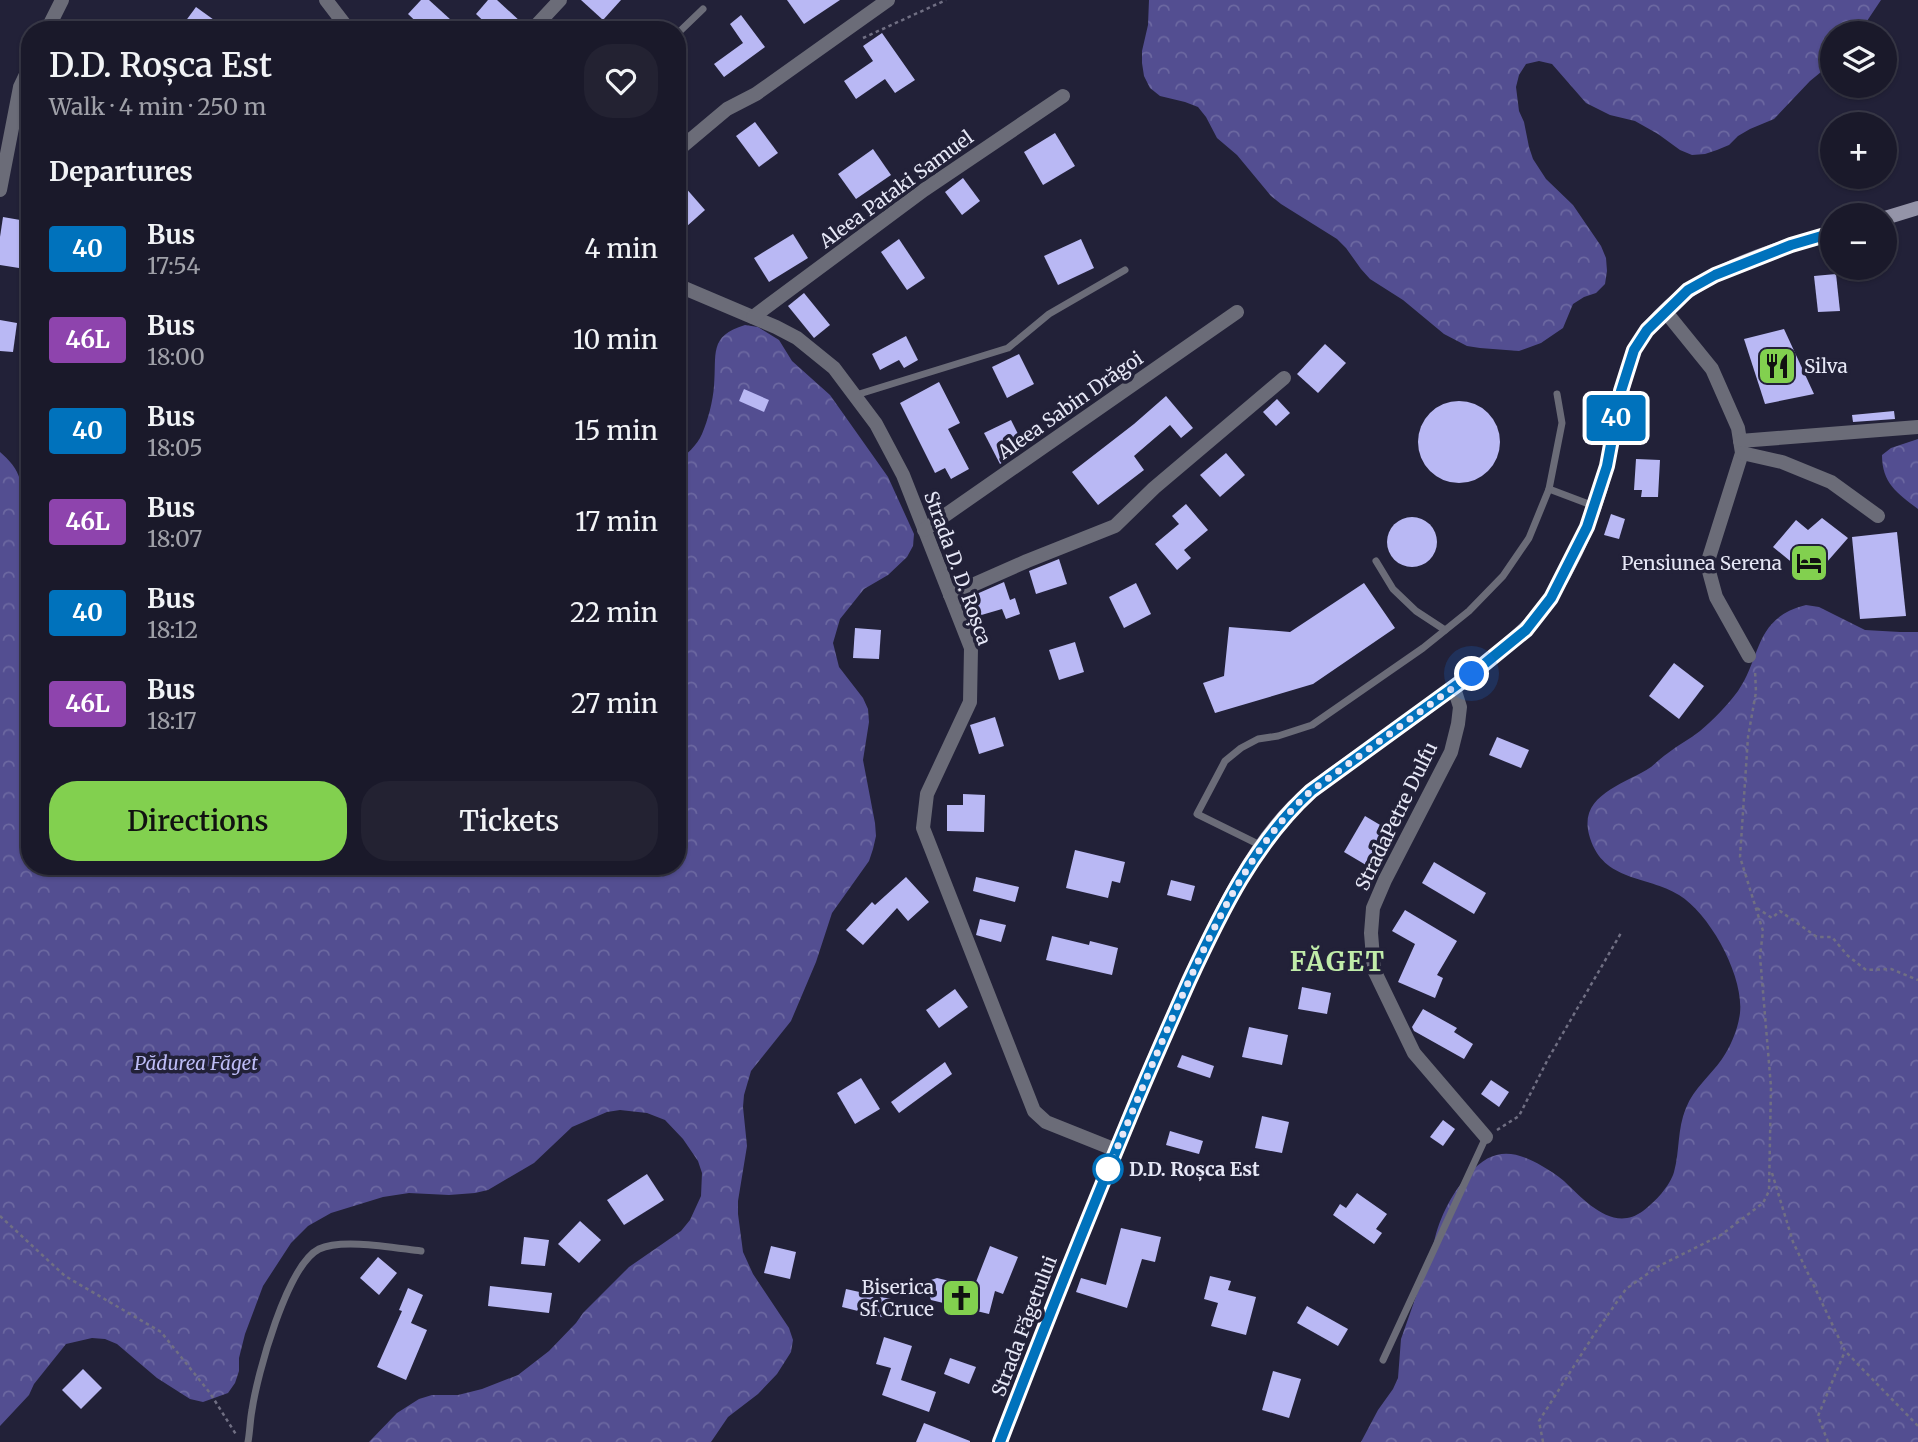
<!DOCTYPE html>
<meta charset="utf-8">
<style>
body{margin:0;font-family:Merriweather,serif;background:#232232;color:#f1f3f6;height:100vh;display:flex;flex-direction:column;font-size:26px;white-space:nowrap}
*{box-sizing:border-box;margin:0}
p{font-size:23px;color:#9fa0a8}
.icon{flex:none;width:38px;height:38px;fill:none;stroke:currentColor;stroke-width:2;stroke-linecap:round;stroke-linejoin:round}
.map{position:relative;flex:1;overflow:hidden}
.panel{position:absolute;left:21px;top:21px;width:665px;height:854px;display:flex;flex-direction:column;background:#1a192a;border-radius:28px;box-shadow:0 2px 5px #0004,0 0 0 2px #383847}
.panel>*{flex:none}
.badge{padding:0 14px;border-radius:5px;font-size:24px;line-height:46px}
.buttons{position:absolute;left:1820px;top:21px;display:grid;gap:14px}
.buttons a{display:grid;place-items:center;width:77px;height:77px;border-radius:50%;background:#1a192a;box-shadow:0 2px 5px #0004,0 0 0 2px #383847;font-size:35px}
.you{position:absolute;width:35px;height:35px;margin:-18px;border:5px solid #fff;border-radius:50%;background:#1a73e8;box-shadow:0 0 0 10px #1a73e833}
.map>.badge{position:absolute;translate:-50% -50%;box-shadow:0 0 0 4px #fff}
h2{padding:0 28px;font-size:26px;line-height:63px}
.round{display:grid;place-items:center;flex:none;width:74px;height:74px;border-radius:28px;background:#232232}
.overview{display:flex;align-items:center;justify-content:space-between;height:119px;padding:0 28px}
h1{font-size:33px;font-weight:600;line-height:52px}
.primary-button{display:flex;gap:14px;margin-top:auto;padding:14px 28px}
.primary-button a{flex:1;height:80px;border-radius:28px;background:#82d04f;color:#111;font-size:28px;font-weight:600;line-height:80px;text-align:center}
.primary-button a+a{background:#232232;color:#f1f3f6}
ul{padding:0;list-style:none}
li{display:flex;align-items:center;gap:21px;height:91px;padding:0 28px}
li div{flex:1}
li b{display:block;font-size:26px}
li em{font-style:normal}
li .badge{min-width:77px;font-weight:700;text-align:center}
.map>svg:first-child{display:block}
.forest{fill:url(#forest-crowns)}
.building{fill:#b9b8f4}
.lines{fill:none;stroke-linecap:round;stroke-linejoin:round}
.path{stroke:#706f83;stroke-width:2.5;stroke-dasharray:3.5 3.5;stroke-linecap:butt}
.lane{stroke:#6b6c78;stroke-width:7}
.street{stroke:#6b6c78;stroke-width:14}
.secondary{stroke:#9494a8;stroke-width:14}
.line-casing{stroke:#fff;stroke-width:16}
.line{stroke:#0072bc;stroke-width:10}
.walk{stroke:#e6e7f6;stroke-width:7;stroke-dasharray:0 12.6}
.stop-dot{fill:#fff;stroke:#0072bc;stroke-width:3.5}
.labels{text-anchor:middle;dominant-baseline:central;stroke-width:7;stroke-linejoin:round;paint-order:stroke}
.street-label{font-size:19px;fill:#e6e7f6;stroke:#222138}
.poi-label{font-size:19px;fill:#e6e7f6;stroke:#222138;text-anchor:end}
.park-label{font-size:19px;font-style:italic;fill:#bdbcf6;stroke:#222138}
.stop-label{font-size:19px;font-weight:bold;fill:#e6e7f6;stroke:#222138;text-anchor:start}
.district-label{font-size:26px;font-weight:bold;letter-spacing:2px;fill:#c0eca9;stroke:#222138}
</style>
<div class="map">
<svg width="1918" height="1442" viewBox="0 0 1918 1442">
<defs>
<pattern id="forest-crowns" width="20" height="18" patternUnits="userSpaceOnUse" patternTransform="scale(1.75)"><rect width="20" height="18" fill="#534e91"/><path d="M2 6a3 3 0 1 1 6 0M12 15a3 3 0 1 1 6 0" fill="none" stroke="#6c68a1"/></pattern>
</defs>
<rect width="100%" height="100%" fill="#222138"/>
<!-- forest -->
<g class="forest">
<polygon points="1149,0 1881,0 1859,33 1832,33 1832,63 1810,81 1774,119 1750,129 1738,136 1729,145 1717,150 1705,154 1692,155 1680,150 1658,134 1635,121 1610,115 1586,103 1552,64 1539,61 1526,64 1519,75 1516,87 1519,111 1524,122 1529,147 1533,159 1546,179 1573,205 1601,246 1606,258 1607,271 1605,284 1596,293 1584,297 1573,304 1563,328 1541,343 1519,351 1480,348 1467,346 1444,334 1403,300 1370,279 1361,269 1346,248 1337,239 1281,204 1271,196 1237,155 1217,138 1206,117 1198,107 1185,102 1160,96 1150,88 1144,76 1142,63 1142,51 1148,25"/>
<path d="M745 325 758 327 779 340 792 361 830 395 888 477 914 534 913 546 907 557 888 575 864 589 840 619 833 643 839 667 863 698 868 709 869 722 863 760 875 823 876 836 873 849 869 861 832 913 816 962 791 1021 751 1071 744 1095 743 1107 747 1146 738 1201V1214L743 1252 753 1274 789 1328 793 1340 791 1352 777 1374 758 1394 728 1417 711 1442H369L397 1413 419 1399 432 1395H458L482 1389 518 1375 549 1351 576 1323 583 1313 629 1267 681 1231 690 1220 701 1196 702 1173 698 1161 683 1139 665 1120 647 1113 620 1110 607 1112 572 1127 534 1163 488 1190 475 1193 449 1195 409 1193 383 1197 331 1213 308 1226 291 1243 263 1286 245 1334 239 1358V1371L235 1383 228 1393 203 1402 190 1399 157 1378 117 1344 105 1339 92 1338 66 1344 34 1384 29 1395 0 1426V452C9 460 17 468 20 480 23 495 19 505 30 518V866H677V463C686 454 697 446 702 434 708 420 713 401 714 386 717 354 708 336 745 325Z"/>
<path d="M1918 439V509C1897 493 1882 483 1882 455L1891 448Z"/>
<path d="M1806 605 1819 607 1865 630 1900 632H1918V1442H1361L1378 1410 1393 1389 1398 1378 1401 1339 1433 1248C1437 1222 1451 1194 1469 1174 1492 1148 1513 1149 1542 1166 1549 1170 1557 1175 1564 1181 1585 1201 1613 1233 1643 1211 1655 1202 1670 1186 1674 1172 1680 1151 1677 1129 1686 1108 1694 1088 1710 1076 1722 1059 1731 1046 1738 1029 1740 1013 1744 976 1710 914 1679 895 1646 875 1604 882 1590 838 1576 795 1624 785 1651 767 1657 762 1662 757 1668 753 1678 745 1690 739 1700 731 1713 720 1727 706 1738 691 1762 656 1754 618 1806 605Z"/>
</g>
<!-- building -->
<g class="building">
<polygon points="421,0 429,0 462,30 425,30 408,14"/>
<polygon points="488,0 497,0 522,23 516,30 493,30 476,14"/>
<polygon points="581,0 621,0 603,20"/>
<polygon points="787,0 840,0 804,24"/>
<polygon points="196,7 228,30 179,30"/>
<polygon points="741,15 765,47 724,77 714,64 743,43 730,24"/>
<polygon points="882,33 915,80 895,93 885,79 856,99 844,81 873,61 863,46"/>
<polygon points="755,122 778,153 759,167 736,136"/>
<polygon points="1055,133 1075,166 1043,185 1024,152"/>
<polygon points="873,149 891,175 856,199 838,174"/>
<polygon points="677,178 705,210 677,235"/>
<polygon points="963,178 980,201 962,215 945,192"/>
<polygon points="3,217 26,221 19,268 0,265 0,237"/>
<polygon points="793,234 808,258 769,282 754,258"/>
<polygon points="899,239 925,278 907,290 881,252"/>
<polygon points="1081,239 1094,268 1058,285 1044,256"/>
<polygon points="1836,274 1840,311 1818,312 1814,276"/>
<polygon points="804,293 830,325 814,338 788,306"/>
<polygon points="0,320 17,323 13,352 0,351"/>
<polygon points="1784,329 1814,394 1765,404 1744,339"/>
<polygon points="906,336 918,360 904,368 899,360 880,370 872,354"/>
<polygon points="1325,344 1346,363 1318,393 1297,374"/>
<polygon points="1019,354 1034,384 1007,398 992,367"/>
<polygon points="939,382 960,423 948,429 969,469 951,479 945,468 935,473 900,403"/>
<polygon points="744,389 769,400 764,412 739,401"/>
<polygon points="1166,396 1193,428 1181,438 1170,425 1134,456 1144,470 1098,505 1072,472 1134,424"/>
<polygon points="1277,399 1290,413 1276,426 1263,412"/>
<circle cx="1459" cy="442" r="41"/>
<polygon points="1894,411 1895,419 1853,422 1852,415"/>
<polygon points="1011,420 1025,448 1000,464 984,433"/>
<polygon points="1226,453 1245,475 1220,497 1200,475"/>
<polygon points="1636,459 1660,460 1658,497 1641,497 1642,490 1634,490"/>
<polygon points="1186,504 1208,530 1184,550 1191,558 1177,570 1155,544 1179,524 1172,516"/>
<polygon points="1611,514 1625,519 1619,539 1604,535"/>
<circle cx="1412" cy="542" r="25"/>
<polygon points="1822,518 1848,538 1812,579 1773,547 1796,520 1808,530"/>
<polygon points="1897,532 1906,616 1860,619 1852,537"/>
<polygon points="1059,559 1067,584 1036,594 1029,571"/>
<polygon points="1004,582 1010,600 1015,598 1020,614 1006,619 1002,609 978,616 972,596"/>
<polygon points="1136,583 1151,614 1124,628 1109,597"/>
<polygon points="1364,583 1395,628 1313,684 1215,713 1203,683 1224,676 1229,627 1290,632"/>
<polygon points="855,628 881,630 879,659 853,658"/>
<polygon points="1075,642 1084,672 1059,680 1049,650"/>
<polygon points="1674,663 1704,686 1679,719 1649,696"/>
<polygon points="995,717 1004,746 979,754 970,725"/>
<polygon points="1497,737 1529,750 1521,768 1489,755"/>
<polygon points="963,794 985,795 984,832 947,831 947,805 963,805"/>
<polygon points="1365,816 1392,832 1371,868 1344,852"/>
<polygon points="1075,850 1125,862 1120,883 1112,881 1108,898 1066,888"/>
<polygon points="1434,862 1486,893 1474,914 1422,883"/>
<polygon points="906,877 929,902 908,921 897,908 863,945 846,930 872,902 875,905"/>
<polygon points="976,877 1019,887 1015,902 973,891"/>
<polygon points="1171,880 1195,886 1191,901 1167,895"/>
<polygon points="1405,910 1457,941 1437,975 1443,978 1435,998 1398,982 1415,944 1392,931"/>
<polygon points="980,919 1006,925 1001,942 976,935"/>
<polygon points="1052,936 1089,945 1090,941 1118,948 1112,975 1046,960"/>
<polygon points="1302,987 1331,993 1327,1014 1298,1009"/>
<polygon points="955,989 968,1007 939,1028 926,1010"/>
<polygon points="1423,1009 1457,1028 1454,1032 1473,1044 1464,1059 1414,1031 1412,1027"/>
<polygon points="1249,1027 1288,1035 1282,1065 1242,1057"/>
<polygon points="1182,1055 1214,1066 1210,1078 1177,1067"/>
<polygon points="945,1062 952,1074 899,1113 891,1102"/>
<polygon points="861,1078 880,1109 855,1124 837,1093"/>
<polygon points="1491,1080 1509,1092 1499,1107 1481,1094"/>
<polygon points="1262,1116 1289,1122 1282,1153 1255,1148"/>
<polygon points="1443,1120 1455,1129 1443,1146 1430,1137"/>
<polygon points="1170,1131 1203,1141 1199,1154 1166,1145"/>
<polygon points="647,1174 664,1200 624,1225 607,1200"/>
<polygon points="1357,1193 1387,1214 1376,1229 1382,1233 1374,1244 1333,1215 1340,1204 1346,1208"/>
<polygon points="580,1221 601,1240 579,1263 558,1244"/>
<polygon points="1121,1228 1161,1237 1155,1262 1142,1259 1127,1308 1076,1292 1081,1278 1106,1285"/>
<polygon points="524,1237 549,1240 545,1266 521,1264"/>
<polygon points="771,1246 796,1252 790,1279 764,1273"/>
<polygon points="990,1246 1018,1257 1003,1294 995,1291 989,1314 931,1300 927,1290 928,1281 937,1278 974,1287"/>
<polygon points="378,1257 397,1273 379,1295 360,1278"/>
<polygon points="1210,1276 1231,1281 1228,1290 1256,1297 1246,1335 1211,1326 1218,1303 1204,1299"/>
<polygon points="490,1286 552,1293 549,1313 488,1306"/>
<polygon points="408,1288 423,1295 411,1323 427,1330 406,1380 377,1367 402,1311 399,1310"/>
<polygon points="846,1289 891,1299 886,1318 842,1307"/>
<polygon points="1307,1306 1348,1329 1338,1346 1297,1323"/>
<polygon points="884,1337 912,1346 901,1380 936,1392 929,1412 882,1395 891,1368 876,1364"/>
<polygon points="950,1358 976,1367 969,1384 944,1374"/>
<polygon points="83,1369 102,1388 81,1409 62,1390"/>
<polygon points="1273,1371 1301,1379 1289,1418 1262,1410"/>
<polygon points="924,1423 970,1441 970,1442 916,1442"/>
</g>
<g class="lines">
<!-- path -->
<g class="path">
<polyline points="863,38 946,0"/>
<polyline points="1757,908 1772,918 1780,911 1817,937 1832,937 1847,955 1866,970 1891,969 1918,980"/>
<polyline points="1497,1130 1519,1116 1548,1059 1621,933"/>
<polyline points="1772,1173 1793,1242 1845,1351 1918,1426"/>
<polyline points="0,1216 65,1276 161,1332 210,1393 237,1436"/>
<polyline points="1543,1442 1539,1421 1595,1333 1626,1289 1657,1267 1721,1235 1763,1203 1769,1191 1771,1087 1760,956 1763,931 1740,857 1748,737 1756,692 1755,670"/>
<polyline points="1828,1442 1818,1416 1845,1351"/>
</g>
<!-- lane -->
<g class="lane">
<polyline points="677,34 703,9"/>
<polyline points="856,395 1008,348 1049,314 1125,270"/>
<polyline points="1549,489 1594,506"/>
<polyline points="1376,561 1393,589 1416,611 1445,630"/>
<polyline points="1262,846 1197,814 1225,761 1241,748 1258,739 1278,736 1312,725 1423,648 1469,611 1503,576 1529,538 1549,489 1562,423 1557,394"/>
<polyline points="1383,1360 1486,1137"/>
<path d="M248 1442C250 1431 250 1420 252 1410 257 1375 287 1265 319 1249 342 1238 395 1248 421 1251"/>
</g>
<!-- street -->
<g class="street">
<polyline points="326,0 349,30"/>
<polyline points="47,30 62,0"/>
<polyline points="532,30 560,0"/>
<polyline points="677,151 727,109 756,94 888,0"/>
<polyline points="0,190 20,87 30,66"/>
<polyline points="677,285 776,327 797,338 834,368 876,424 903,475 971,648 970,702 927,794 923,828 1034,1111 1046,1122 1116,1150"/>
<polyline points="1665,311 1712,369 1738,428 1742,453 1707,564 1716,597 1749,656"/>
<polyline points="753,317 924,190 1063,96"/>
<polyline points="1740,441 1918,427"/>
<polyline points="1742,453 1782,462 1831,482 1878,516"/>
<polyline points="924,530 1237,312"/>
<polyline points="950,595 1027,561 1115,526 1154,488 1284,378"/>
<polyline points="1454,688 1460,707 1458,724 1451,752 1385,880 1373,908 1371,933 1374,970 1414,1053 1486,1137"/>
</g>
<!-- secondary -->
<g class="secondary">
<polyline points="1885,218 1918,208"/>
<path d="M1000 1442C1042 1334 1084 1227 1128 1121 1149 1070 1171 1020 1194 970 1219 916 1251 849 1293 807 1305 796 1317 786 1330 776 1382 739 1435 704 1484 664 1509 643 1534 624 1551 597 1576 557 1596 511 1607 465 1615 434 1618 403 1627 372 1630 364 1631 354 1636 347 1676 277 1760 254 1832 233"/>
</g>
</g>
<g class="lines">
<defs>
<path id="line" d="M1000 1442C1042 1333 1085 1225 1130 1117 1149 1071 1169 1026 1189 981 1221 912 1255 842 1311 791L1472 674 1526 630 1551 598 1587 527 1607 466 1621 391 1634 350 1647 330 1688 290 1715 275 1791 245 1832 233"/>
</defs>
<!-- line casing -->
<use href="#line" class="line-casing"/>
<!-- line -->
<use href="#line" class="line"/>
<!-- walk -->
<path class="walk" d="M1108 1169C1137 1102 1164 1034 1195 968 1225 904 1258 839 1311 791L1472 674"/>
</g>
<!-- icons -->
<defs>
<symbol id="restaurant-square" viewBox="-11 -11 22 22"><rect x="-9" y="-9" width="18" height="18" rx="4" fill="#82d04f" stroke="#222138"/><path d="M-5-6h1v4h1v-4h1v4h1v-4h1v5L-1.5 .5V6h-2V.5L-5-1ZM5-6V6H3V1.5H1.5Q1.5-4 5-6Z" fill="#111"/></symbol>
<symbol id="hotel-square" viewBox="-11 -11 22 22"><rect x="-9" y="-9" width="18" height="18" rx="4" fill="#82d04f" stroke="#222138"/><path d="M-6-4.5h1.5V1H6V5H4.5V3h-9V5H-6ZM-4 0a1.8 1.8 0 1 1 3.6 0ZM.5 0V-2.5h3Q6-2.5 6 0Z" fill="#111"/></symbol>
<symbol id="church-square" viewBox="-11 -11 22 22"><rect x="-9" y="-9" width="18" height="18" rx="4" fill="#82d04f" stroke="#222138"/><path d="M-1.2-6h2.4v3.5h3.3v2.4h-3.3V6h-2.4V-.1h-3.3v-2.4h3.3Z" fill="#111"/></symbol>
</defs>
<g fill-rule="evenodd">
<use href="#restaurant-square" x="1755" y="344" width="44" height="44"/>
<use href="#hotel-square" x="1787" y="541" width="44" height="44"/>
<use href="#church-square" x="939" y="1276" width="44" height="44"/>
</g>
<!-- markers -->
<circle class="stop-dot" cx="1108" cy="1169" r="14"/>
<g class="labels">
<!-- street labels -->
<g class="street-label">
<text transform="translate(896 189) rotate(-36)">Aleea Pataki Samuel</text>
<text transform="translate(1070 405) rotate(-35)">Aleea Sabin Drăgoi</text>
<text transform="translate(958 568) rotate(70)">Strada D. D. Roșca</text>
<text transform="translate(1396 816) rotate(-64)">StradaPetre Dulfu</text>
<text transform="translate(1024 1326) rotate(-69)">Strada Făgetului</text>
</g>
<!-- poi labels -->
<g class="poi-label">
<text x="1804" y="366" text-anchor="start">Silva</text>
<text x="1782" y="563">Pensiunea Serena</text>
<text x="934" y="1287">Biserica<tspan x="934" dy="22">Sf Cruce</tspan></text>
</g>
<!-- park labels -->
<g class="park-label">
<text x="196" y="1063">Pădurea Făget</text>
</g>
<!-- stop labels -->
<g class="stop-label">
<text x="1129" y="1169">D.D. Roșca Est</text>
</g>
<!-- district labels -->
<g class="district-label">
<text x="1338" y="961">FĂGET</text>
</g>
</g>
</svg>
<div class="buttons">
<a><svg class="icon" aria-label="layers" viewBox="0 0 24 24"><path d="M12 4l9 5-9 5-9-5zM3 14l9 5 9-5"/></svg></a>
<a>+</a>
<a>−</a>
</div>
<div class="you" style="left:1472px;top:674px"></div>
<b class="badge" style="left:1616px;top:418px;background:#0072bc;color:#fff">40</b>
<section class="panel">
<div class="overview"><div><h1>D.D. Roșca Est</h1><p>Walk · 4 min · 250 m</p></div><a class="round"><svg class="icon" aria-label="heart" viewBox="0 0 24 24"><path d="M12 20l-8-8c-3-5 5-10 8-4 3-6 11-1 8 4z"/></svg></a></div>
<h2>Departures</h2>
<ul>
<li><span class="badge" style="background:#0072bc;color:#fff">40</span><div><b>Bus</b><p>17:54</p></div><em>4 min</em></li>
<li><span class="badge" style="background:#8e44ad;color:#fff">46L</span><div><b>Bus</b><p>18:00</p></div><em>10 min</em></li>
<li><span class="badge" style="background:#0072bc;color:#fff">40</span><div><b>Bus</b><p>18:05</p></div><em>15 min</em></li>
<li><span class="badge" style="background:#8e44ad;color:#fff">46L</span><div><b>Bus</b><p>18:07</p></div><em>17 min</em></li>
<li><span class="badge" style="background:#0072bc;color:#fff">40</span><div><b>Bus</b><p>18:12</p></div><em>22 min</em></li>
<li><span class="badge" style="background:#8e44ad;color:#fff">46L</span><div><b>Bus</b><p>18:17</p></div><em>27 min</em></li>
</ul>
<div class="primary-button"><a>Directions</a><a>Tickets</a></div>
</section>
</div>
